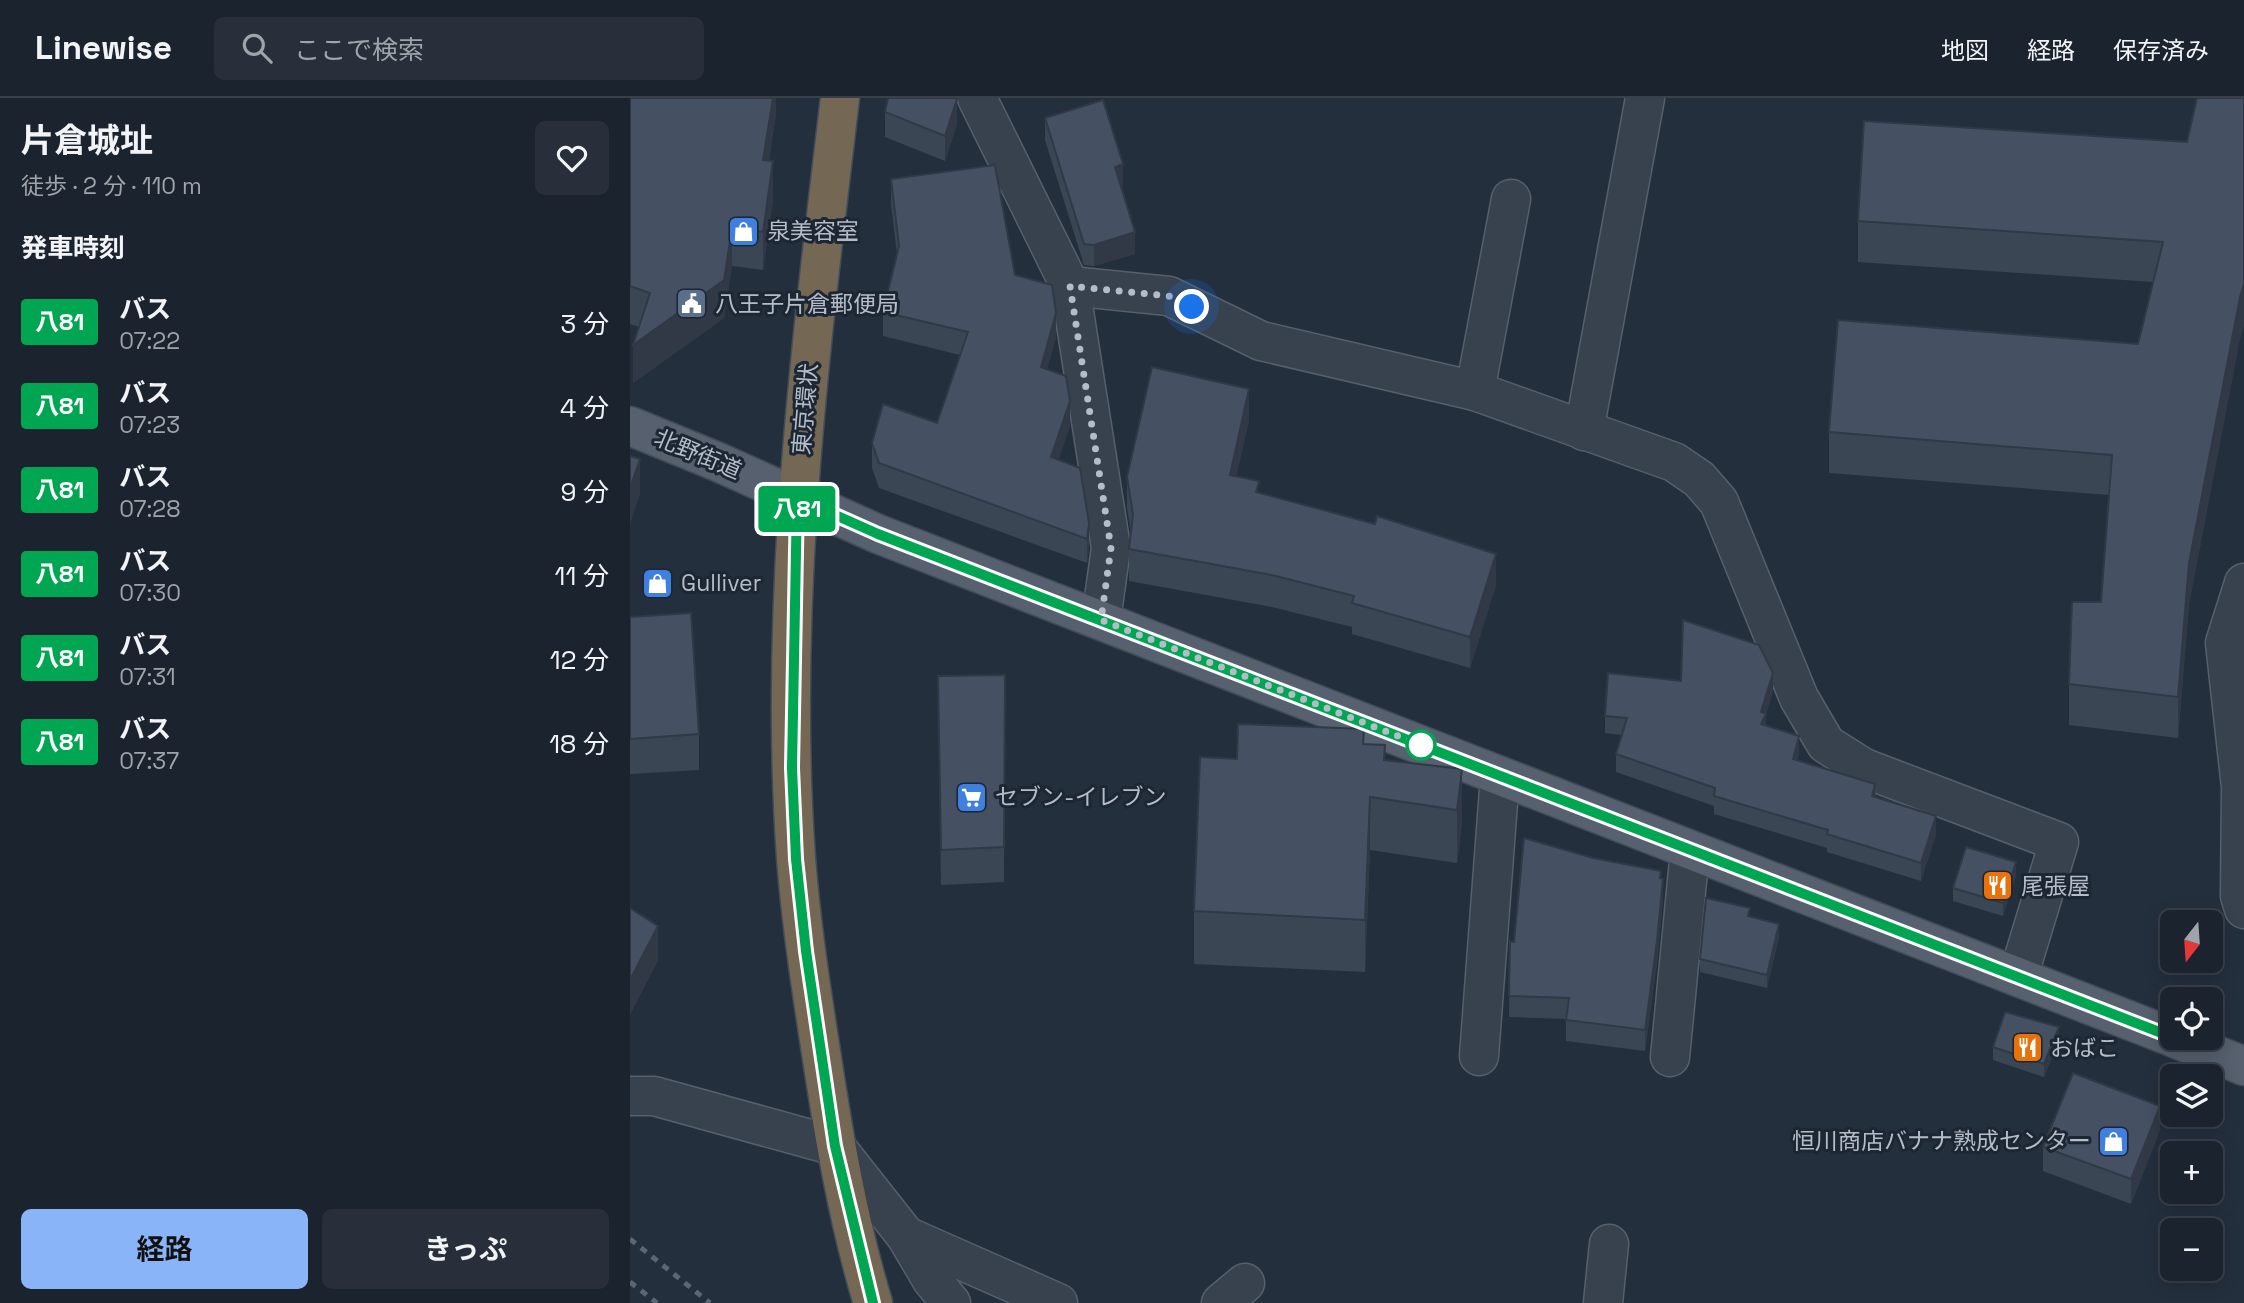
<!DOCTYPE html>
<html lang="ja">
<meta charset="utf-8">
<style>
body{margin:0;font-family:"Space Grotesk","Noto Sans JP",sans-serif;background:#282f3a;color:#f1f3f6;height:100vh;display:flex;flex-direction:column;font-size:26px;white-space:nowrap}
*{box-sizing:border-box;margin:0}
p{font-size:23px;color:#a0a4aa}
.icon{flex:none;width:38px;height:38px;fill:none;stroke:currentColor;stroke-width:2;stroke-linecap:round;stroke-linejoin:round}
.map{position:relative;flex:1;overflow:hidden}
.side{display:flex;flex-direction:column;background:#1b232e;width:630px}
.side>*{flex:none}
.badge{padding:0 14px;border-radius:5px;font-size:24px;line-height:46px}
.needle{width:46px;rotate:197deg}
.buttons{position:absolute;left:1530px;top:812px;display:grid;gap:14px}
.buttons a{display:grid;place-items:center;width:63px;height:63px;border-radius:10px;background:#1b232e;box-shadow:0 4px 18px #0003,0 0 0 2px #39404a;font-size:35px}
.you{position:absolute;width:35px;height:35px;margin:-18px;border:5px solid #fff;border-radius:50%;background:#1a73e8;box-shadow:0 0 0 10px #1a73e833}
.map>.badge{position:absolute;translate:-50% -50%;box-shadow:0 0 0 4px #fff}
h2{padding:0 21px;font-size:26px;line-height:63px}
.round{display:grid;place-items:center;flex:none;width:74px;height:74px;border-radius:10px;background:#282f3a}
.overview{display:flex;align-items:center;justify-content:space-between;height:119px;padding:0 21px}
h1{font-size:33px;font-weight:700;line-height:52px}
.action{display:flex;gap:14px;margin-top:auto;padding:14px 21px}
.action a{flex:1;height:80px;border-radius:10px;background:#8ab4f8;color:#111;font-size:28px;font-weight:700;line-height:80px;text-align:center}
.action a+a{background:#282f3a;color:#f1f3f6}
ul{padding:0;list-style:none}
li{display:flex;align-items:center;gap:21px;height:84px;padding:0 21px}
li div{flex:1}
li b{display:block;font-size:26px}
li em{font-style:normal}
li .badge{min-width:77px;font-weight:700;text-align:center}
header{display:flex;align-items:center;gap:42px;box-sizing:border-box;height:98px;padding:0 35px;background:#1b232e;border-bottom:2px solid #39404a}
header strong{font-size:33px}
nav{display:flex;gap:38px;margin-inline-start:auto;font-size:24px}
.search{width:490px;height:63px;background:#282f3a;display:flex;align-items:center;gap:18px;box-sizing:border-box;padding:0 24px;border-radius:10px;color:#a0a4aa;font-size:26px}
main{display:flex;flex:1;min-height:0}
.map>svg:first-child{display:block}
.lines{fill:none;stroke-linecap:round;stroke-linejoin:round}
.minor-casing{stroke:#565f6c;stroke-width:41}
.major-casing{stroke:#414a57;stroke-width:41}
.highway-casing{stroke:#434c59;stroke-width:41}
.minor{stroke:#38414e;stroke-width:38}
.major{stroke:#56606e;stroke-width:38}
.highway{stroke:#746855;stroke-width:38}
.rail{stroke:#5a6575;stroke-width:5;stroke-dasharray:7 7;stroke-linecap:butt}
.wall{fill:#3b4654}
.shaded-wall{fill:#303945}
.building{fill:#455162;stroke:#303945;stroke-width:2}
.line-casing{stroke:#fff;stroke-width:16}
.line{stroke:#00a651;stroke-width:10}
.walk{stroke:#b4bcc9;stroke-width:7;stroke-dasharray:0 12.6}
.stop-dot{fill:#fff;stroke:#00a651;stroke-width:3.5}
.labels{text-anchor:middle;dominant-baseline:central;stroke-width:6;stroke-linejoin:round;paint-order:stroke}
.poi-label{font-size:23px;fill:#b4bcc9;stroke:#1d2633;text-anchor:start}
.street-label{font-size:23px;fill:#b4bcc9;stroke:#1d2633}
</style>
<header>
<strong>Linewise</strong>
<div class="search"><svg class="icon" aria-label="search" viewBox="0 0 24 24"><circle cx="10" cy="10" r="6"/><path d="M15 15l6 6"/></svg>ここで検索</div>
<nav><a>地図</a><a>経路</a><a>保存済み</a></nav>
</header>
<main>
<section class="side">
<div class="overview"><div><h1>片倉城址</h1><p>徒歩 · 2 分 · 110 m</p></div><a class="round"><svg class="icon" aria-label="heart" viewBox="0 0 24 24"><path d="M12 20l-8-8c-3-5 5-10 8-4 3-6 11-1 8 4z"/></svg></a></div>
<h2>発車時刻</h2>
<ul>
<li><span class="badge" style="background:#00a651;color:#fff">八81</span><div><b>バス</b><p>07:22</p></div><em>3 分</em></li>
<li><span class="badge" style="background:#00a651;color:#fff">八81</span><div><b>バス</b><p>07:23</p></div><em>4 分</em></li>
<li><span class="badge" style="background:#00a651;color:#fff">八81</span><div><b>バス</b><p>07:28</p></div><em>9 分</em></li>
<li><span class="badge" style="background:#00a651;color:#fff">八81</span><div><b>バス</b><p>07:30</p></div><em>11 分</em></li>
<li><span class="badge" style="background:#00a651;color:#fff">八81</span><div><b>バス</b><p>07:31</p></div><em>12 分</em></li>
<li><span class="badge" style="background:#00a651;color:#fff">八81</span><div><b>バス</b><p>07:37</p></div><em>18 分</em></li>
</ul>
<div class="action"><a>経路</a><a>きっぷ</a></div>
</section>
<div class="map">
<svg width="1614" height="1205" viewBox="0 0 1614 1205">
<rect width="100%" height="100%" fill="#242f3e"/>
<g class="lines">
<defs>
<g id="minor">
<polyline points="347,0 440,188 481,450 471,522"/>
<polyline points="440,188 539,198 631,243 845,293 1044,364 1069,381 1089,404 1169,600 1196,646 1234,670 1429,744 1388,879"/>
<polyline points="845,293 881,101"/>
<polyline points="954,333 1015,0"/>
<polyline points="1614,485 1595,545 1611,689 1610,798 1614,811"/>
<polyline points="849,958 870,678"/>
<polyline points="1040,959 1060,752"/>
<polyline points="0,998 24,998 205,1048 276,1138 302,1182 321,1205"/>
<polyline points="276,1138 428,1205"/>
<polyline points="591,1205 615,1185"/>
<polyline points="973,1205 979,1146"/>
</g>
<g id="major">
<polyline points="0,328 88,364 248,436 1542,939"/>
<polyline points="1544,940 1614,968"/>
</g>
<path id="highway" d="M210 0C180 252 148 506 166 760 171 825 181 890 191 954 204 1039 218 1123 243 1205"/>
</defs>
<!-- minor casing -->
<use href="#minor" class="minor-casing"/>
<!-- major casing -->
<use href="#major" class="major-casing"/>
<!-- highway casing -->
<use href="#highway" class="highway-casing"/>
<!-- minor -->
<use href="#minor" class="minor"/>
<!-- major -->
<use href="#major" class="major"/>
<!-- highway -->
<use href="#highway" class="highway"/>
<!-- rail -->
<g class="rail">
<polyline points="0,1141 80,1205"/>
<polyline points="0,1184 27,1205"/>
</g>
</g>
<!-- wall -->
<g class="wall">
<polygon points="0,0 146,0 146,15 139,63 143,101 133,172 102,168 94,220 3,285 9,229 0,226"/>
<polygon points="1614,0 1614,227 1610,240 1559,506 1548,640 1439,627 1439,586 1471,504 1479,397 1199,375 1199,334 1508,246 1523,184 1228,164 1228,123 1557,44"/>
<polygon points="255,14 327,26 315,63 255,39"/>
<polygon points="415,20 493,87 491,88 505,156 464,168 454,167 415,42"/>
<polygon points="261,81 385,177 426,239 417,271 440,328 428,362 450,370 459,450 457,465 249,390 242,370 242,345 307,325 330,257 253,238 253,214 267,156 261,106"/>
<polygon points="619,322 606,378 629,395 866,487 840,570 722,536 722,529 642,509 499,483 499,451 501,434 497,410 497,379"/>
<polygon points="0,519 69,636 69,672 0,676"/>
<polygon points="375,577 374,784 311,787 308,578"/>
<polygon points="1051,583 1143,593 1136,616 1136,627 1169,656 1167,662 1245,699 1306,736 1291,783 1197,754 1197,750 1084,716 1084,708 986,674 986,656 992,637 975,635 975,618"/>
<polygon points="734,646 755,662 832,671 832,724 827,765 740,752 735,874 564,866 564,813 607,661"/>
<polygon points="1386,777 1373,818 1323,803 1323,790"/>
<polygon points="1031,781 1033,802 1027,864 1015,953 936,943 936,921 879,919 880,843 884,844"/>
<polygon points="1120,819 1149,839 1137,890 1070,874 1070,861"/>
<polygon points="1429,942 1414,979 1363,962 1363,949"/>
<polygon points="1530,1032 1501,1106 1413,1073 1413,1049"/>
</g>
<!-- shaded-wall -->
<g class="shaded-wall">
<polygon points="143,0 146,0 146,15 133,100 133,62"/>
<polygon points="327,1 327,26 315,63 315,38"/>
<polygon points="143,63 143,101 133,172 133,134"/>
<polygon points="493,66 493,87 485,90 485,69"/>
<polygon points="102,130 102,168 94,220 3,285 3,247"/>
<polygon points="505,134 505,156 464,168 464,147"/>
<polygon points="1614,186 1614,227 1610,240 1559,506 1548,640 1548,599 1559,465 1610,199"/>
<polygon points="426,215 426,239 411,294 411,269"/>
<polygon points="619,291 619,322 600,408 600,377"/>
<polygon points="440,303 440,328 421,384 421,359"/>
<polygon points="10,361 10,396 0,426 0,390"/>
<polygon points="459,425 459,450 457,465 457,441"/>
<polygon points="866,456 866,487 840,570 840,539"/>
<polygon points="1143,575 1143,593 1136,616 1136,634 1131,644 1131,614"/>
<polygon points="1169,638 1169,656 1163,679 1163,661"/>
<polygon points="832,671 832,724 827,765 827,712"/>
<polygon points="1245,686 1245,704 1242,698"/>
<polygon points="740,699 740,752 735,874 735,822"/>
<polygon points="1306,718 1306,736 1291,783 1291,765"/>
<polygon points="1386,764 1386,777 1373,818 1373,805"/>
<polygon points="1033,781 1033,802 1027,864 1015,953 1015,932"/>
<polygon points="1149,826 1149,839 1137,890 1137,877"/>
<polygon points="28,828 28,863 0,917 0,882"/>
<polygon points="1429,929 1429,942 1414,979 1414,966"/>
<polygon points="1530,1008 1530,1032 1501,1106 1501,1081"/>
</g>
<!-- building -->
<g class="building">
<polygon points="0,0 143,0 133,62 143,63 133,134 102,130 94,182 3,247 20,195 0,188"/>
<polygon points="258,0 327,0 327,1 315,38 255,14"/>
<polygon points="1567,0 1614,0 1614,186 1610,199 1559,465 1548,599 1439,586 1442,504 1471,504 1482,357 1199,334 1208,222 1508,246 1533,144 1228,123 1234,23 1557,44"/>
<polygon points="473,2 493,66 485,69 505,134 464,147 454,146 415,20"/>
<polygon points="365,67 385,177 422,187 426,215 411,269 436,278 440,303 421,359 450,370 459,425 457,441 249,365 242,345 253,306 307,325 338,234 253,214 269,148 261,81"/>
<polygon points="522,269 619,291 600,377 629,383 626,394 745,426 747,418 866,456 840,539 722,505 724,498 642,477 499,451 503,416 497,379"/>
<polygon points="0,358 10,361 0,390"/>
<polygon points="61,515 69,636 0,641 0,519"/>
<polygon points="1053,522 1129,547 1143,575 1131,614 1136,616 1131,626 1169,638 1163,661 1245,686 1242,698 1306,718 1291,765 1197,736 1198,732 1084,698 1085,690 986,656 997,620 975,618 978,575 1051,583"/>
<polygon points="375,577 374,749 311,752 308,578"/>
<polygon points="608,626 734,631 733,646 755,647 754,662 832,671 827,712 740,699 735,822 564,813 570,659 607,661"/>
<polygon points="894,740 963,760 1031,773 1030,780 1033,781 1027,843 1015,932 936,922 939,900 879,898 880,843 884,844"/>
<polygon points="1336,749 1386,764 1373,805 1323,790"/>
<polygon points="1076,800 1120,810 1118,818 1149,826 1137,877 1070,861"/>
<polygon points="0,810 28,828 0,882"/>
<polygon points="1375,914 1429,929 1414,966 1363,949"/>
<polygon points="1443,975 1530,1008 1501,1081 1413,1049"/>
</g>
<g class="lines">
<defs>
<polyline id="line" points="243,1205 205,1048 176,853 166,761 162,670 167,400 248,436 1542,939"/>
</defs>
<!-- line casing -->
<use href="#line" class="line-casing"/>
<!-- line -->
<use href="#line" class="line"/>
<!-- walk -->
<polyline class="walk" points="562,209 539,198 440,188 481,450 471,522 791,647"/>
</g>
<!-- icons -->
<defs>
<symbol id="shop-square" viewBox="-11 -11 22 22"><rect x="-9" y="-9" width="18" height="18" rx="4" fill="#3f7fe0" stroke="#1d2633"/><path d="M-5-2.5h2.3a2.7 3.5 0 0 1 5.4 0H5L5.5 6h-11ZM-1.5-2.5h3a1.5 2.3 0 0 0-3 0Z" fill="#fff"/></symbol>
<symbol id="civic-square" viewBox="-11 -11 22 22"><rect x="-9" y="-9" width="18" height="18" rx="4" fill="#5c6f8a" stroke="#1d2633"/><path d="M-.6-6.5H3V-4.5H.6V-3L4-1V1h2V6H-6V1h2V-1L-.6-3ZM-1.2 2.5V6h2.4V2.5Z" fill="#fff"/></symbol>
<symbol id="supermarket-square" viewBox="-11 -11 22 22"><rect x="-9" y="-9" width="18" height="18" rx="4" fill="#3f7fe0" stroke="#1d2633"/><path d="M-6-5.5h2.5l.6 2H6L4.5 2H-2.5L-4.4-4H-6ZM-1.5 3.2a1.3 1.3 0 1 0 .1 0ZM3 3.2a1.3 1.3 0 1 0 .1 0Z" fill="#fff"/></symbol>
<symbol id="restaurant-square" viewBox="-11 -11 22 22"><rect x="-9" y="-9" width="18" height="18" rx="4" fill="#e8710a" stroke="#1d2633"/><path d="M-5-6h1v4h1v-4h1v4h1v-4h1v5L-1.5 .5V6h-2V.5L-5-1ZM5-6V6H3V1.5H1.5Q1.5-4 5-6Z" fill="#fff"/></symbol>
</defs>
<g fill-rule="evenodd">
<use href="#shop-square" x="96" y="116" width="35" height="35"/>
<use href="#civic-square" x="44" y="188" width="35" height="35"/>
<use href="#shop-square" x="10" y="468" width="35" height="35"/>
<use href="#supermarket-square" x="324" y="682" width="35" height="35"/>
<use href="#restaurant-square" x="1350" y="770" width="35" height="35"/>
<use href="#restaurant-square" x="1380" y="932" width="35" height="35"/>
<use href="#shop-square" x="1466" y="1026" width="35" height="35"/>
</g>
<!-- markers -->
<circle class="stop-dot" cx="791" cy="647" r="14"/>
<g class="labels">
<!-- poi labels -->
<g class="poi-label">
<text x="137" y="133">泉美容室</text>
<text x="85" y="206">八王子片倉郵便局</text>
<text x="51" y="485">Gulliver</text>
<text x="365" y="699">セブン-イレブン</text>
<text x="1391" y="788">尾張屋</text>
<text x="1420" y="950">おばこ</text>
<text x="1461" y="1043" text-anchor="end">恒川商店バナナ熟成センター</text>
</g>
<!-- street labels -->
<g class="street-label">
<text transform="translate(175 311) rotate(-85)">東京環状</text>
<text transform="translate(68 356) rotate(23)">北野街道</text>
</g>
</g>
</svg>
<div class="buttons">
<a><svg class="needle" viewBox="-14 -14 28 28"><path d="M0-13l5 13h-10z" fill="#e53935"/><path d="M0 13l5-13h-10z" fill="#a0a4aa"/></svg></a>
<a><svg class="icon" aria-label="locate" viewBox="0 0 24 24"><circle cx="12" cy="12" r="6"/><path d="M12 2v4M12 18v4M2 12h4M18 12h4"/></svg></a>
<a><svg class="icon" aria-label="layers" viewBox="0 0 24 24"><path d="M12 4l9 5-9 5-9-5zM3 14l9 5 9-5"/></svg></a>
<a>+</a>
<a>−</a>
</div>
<div class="you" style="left:562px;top:209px"></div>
<b class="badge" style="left:167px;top:411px;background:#00a651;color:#fff">八81</b>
</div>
</main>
